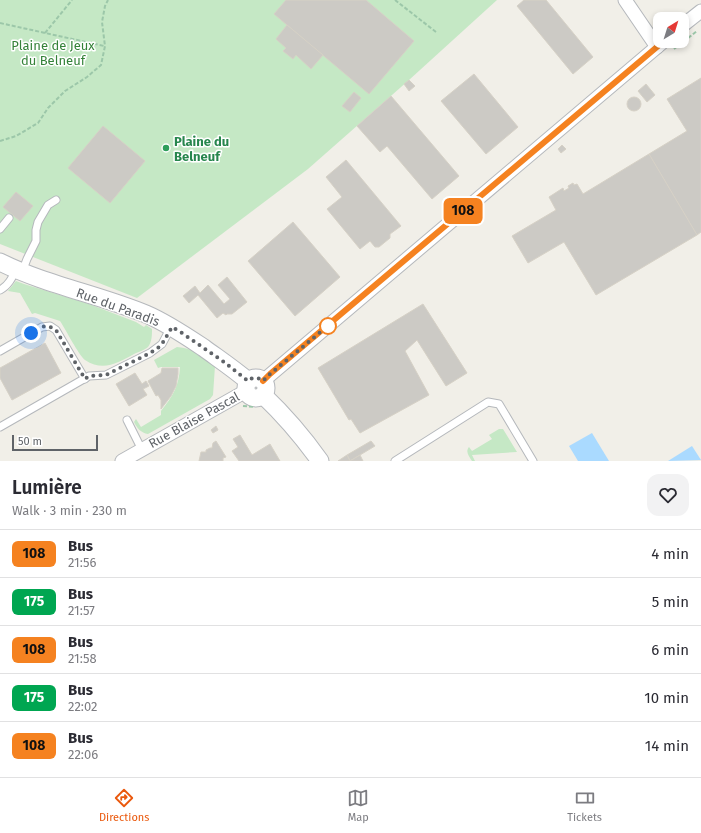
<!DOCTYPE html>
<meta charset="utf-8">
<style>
body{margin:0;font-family:"Fira Sans",sans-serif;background:#f2f2f3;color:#2b2b33;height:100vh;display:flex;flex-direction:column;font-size:15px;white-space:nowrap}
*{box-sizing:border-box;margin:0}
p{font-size:13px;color:#7c7c81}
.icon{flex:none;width:22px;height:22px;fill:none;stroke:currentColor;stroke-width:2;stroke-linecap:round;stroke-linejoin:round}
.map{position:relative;height:461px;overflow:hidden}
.sheet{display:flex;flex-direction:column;background:#fff;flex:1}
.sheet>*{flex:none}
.badge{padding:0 8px;border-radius:6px;font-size:14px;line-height:26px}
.needle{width:26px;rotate:38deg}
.buttons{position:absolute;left:653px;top:12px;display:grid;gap:8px}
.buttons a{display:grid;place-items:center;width:36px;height:36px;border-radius:8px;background:#fff;box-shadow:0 2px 6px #0003;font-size:20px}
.scale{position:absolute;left:12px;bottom:10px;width:86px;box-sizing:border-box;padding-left:4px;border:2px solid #5f6368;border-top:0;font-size:11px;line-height:14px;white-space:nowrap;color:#5f6368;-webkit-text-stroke:3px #fff;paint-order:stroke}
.you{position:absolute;width:20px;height:20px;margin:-10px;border:3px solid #fff;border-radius:50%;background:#1a73e8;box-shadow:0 0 0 6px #1a73e833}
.map>.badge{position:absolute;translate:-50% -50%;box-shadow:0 0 0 2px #fff}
.round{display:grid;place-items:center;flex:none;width:42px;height:42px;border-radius:12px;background:#f2f2f3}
.head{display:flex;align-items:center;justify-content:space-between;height:68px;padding:0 12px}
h1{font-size:19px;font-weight:600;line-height:30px}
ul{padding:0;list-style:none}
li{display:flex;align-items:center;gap:12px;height:48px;padding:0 12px;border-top:1px solid #e1e1e2}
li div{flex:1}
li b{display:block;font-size:15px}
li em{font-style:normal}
li .badge{min-width:44px;font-weight:700;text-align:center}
.tab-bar{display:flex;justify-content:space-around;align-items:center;height:56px;border-top:1px solid #e1e1e2;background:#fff;font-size:11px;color:#7c7c81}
.tab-bar a{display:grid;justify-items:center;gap:2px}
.tab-bar .active{color:#ea580c}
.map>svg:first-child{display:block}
.green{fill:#c5e8c5}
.water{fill:#aadaff}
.building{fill:#cccac5;stroke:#d6d1c6}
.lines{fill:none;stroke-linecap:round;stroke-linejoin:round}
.service-casing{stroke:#b5b8bc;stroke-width:9}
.minor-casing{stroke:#b5b8bc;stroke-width:15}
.tertiary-casing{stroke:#b5b8bc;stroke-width:19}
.path{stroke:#9cc7a9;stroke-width:2;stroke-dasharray:4 2;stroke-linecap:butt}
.service{stroke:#fff;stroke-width:7}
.minor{stroke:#fff;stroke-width:13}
.tertiary{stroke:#fff;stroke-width:17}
.line-casing{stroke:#fff;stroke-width:9}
.line{stroke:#f58220;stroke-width:6}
.walk{stroke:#5f6368;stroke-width:4;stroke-dasharray:0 7.2}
.leisure-dot{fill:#2e9e5b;stroke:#fff;stroke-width:1.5}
.stop-dot{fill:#fff;stroke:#f58220;stroke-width:2}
.labels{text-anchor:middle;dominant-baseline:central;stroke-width:3;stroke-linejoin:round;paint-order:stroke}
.park-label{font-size:13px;fill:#348238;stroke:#fff}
.leisure-label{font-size:13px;font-weight:bold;fill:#27864d;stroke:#fff;text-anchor:start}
.street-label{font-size:13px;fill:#5f6368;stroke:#fff}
</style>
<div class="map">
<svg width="701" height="461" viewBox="0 0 701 461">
<rect width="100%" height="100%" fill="#f1efe8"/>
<!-- green -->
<g class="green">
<polygon points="0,0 497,0 409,80 308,169 137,298 0,244"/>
<path d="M16 281 24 284 89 304 136 322 144 327 146 325 152 329C152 335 152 342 148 347 145 350 138 352 134 354 118 363 103 372 85 360 78 354 66 330 60 321L35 313 32 314 20 293 8 291Z"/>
<path d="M177 347C194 348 201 356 215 366L213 395 210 399 148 434C141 433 137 428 134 422L136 419 141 427 161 415V411C173 396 179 386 180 367H161L158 368 154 360Z"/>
<path d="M499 429H503L517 452 472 455 475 461H472C469 456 465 452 469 447L472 451 492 439 489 435Z"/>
</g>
<!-- water -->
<g class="water">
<polygon points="592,433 609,461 578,461 569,446"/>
<polygon points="692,446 701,460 668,461"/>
</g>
<!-- building -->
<g class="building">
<polygon points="286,0 366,0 414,41 369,94 274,14"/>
<polygon points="524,0 546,0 593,57 573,74 517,6"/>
<polygon points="287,25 323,55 311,69 296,55 293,59 283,51 286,48 276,39"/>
<polygon points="474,74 518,127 486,154 441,101"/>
<polygon points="701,78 701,232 697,235 649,154 687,131 667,99"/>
<polygon points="409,80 415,86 409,91 404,84"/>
<polygon points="646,84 655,95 647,102 638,91"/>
<polygon points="354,92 361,98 350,112 342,106"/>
<polygon points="391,96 459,176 432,199 387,146 380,152 357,126"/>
<circle cx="634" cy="104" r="7"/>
<polygon points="103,126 145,161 110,203 68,168"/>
<polygon points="562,145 566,149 561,153 558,149"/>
<polygon points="649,154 697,235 596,295 564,242 528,263 512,236 556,210 549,197 563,188 564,191 569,188 568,186 573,183 574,185 577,184 583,194"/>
<polygon points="346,160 401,226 390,234 390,238 379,247 375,247 370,241 360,249 327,209 342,197 326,177"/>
<polygon points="16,192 33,206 20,221 3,207"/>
<polygon points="293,222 340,277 295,316 248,261"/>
<polygon points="227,277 247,302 232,314 227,314 226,315 223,313 217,318 198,295 189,303 183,296 195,286 200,293 208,285 224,304 230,299 218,285"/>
<polygon points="423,304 467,373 446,386 417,340 405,351 429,395 360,433 351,419 349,420 318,368"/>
<polygon points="45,343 61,373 12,400 0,378 0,368"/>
<polygon points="162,368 178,368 178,374 176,386 171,396 161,409 161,400 158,395 156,396 148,381 161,373"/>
<polygon points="135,373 142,384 146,381 149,386 143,389 147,395 129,406 116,384"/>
<polygon points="216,426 218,430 213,433 211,430"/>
<polygon points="240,435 252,455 270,444 280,461 239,461 232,451 238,447 233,439"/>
<polygon points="216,441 226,457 223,458 223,461 199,461 201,452 206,452 206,450 210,448 212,448 213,443"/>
<polygon points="371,441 375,446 350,461 347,455"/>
<polygon points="347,455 350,461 338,461"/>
<polygon points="360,455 363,461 350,461"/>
</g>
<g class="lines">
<defs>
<g id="service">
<polyline points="0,229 9,218"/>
<polyline points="22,272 27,259 36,241 36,230 38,222 48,205 56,200"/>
<path d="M0 290C8 286 12 278 16 270"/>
<polyline points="0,351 42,327 50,326 56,330 85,379"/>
<polyline points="127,420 142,450"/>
<polyline points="0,427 89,376 106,375 150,353 162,344 171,327"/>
<polyline points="395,461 488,402 499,404 533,461"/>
</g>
<g id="minor">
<polyline points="625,0 657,47"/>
<polyline points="682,26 701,11"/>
<polyline points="263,381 270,375 664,41"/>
<polyline points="122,461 246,391"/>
</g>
<g id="tertiary">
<path d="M0 262C46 285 98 294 146 314 167 323 186 336 204 348 219 359 234 369 248 381"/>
<circle cx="256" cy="388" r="10"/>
<path d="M263 395C284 415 303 437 320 461"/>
</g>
</defs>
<!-- service casing -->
<use href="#service" class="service-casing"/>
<!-- minor casing -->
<use href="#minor" class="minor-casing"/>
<!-- tertiary casing -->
<use href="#tertiary" class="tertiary-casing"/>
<!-- path -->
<g class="path">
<polyline points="395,0 436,32"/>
<polyline points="0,23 104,46"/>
<polyline points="45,33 72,0"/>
<polyline points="674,49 697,31"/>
<polyline points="0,141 16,136 38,123 48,108 65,91 87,77 101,65 105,46 102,22 105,6 108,0"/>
<polyline points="243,406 255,407"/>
</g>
<!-- service -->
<use href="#service" class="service"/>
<!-- minor -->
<use href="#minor" class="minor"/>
<!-- tertiary -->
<use href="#tertiary" class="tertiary"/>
</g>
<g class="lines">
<defs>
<polyline id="line" points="263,381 270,374 664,41"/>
</defs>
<!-- line casing -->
<use href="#line" class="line-casing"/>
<!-- line -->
<use href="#line" class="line"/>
<!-- walk -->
<path class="walk" d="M31 333C41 327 45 323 56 330L85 379 89 376 106 375 150 353 159 347 162 344 172 327 182 333 224 362 248 381C252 377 258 377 263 381L270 374 329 325 328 326"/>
</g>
<!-- markers -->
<circle class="leisure-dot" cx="166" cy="148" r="4"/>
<circle class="stop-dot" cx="328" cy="326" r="8"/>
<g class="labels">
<!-- park labels -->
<g class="park-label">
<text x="53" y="45">Plaine de Jeux<tspan x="53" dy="15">du Belneuf</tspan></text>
</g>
<!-- leisure labels -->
<g class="leisure-label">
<text x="174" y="141">Plaine du<tspan x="174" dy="15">Belneuf</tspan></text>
</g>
<!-- street labels -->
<g class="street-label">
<text transform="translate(118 307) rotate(20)">Rue du Paradis</text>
<text transform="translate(194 420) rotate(-29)">Rue Blaise Pascal</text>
</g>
</g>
</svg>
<div class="buttons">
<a><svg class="needle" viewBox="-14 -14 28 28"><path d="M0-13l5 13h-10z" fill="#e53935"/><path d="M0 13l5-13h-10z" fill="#7c7c81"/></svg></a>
</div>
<div class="scale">50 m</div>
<div class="you" style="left:31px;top:333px"></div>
<b class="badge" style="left:463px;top:211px;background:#f58220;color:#111">108</b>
</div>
<section class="sheet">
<div class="head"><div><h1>Lumière</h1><p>Walk · 3 min · 230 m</p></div><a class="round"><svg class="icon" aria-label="heart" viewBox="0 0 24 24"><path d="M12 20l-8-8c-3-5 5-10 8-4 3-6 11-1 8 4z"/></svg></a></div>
<ul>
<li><span class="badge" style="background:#f58220;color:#111">108</span><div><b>Bus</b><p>21:56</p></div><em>4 min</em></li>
<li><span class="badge" style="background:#00a651;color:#fff">175</span><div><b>Bus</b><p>21:57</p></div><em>5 min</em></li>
<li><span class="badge" style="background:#f58220;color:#111">108</span><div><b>Bus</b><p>21:58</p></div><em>6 min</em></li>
<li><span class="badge" style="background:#00a651;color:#fff">175</span><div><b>Bus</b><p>22:02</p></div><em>10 min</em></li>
<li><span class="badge" style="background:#f58220;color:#111">108</span><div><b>Bus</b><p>22:06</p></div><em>14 min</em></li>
</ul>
</section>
<nav class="tab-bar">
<a class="active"><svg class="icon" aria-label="directions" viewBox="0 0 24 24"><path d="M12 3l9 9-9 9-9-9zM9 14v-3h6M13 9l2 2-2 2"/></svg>Directions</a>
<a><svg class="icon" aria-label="map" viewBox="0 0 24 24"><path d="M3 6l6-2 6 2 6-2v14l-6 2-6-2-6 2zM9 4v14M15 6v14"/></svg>Map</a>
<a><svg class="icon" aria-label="tickets" viewBox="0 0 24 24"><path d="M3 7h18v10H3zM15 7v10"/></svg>Tickets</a>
</nav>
